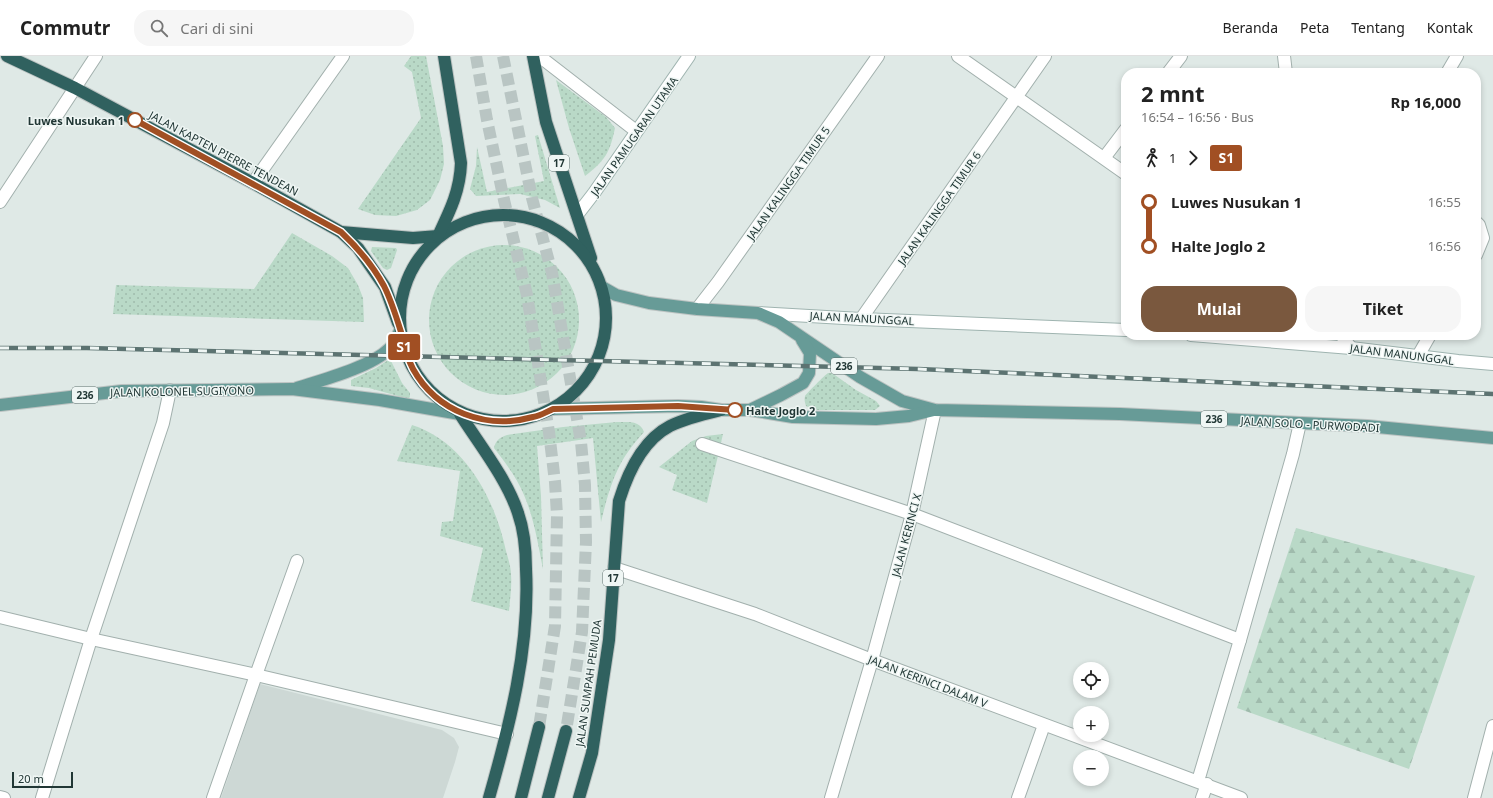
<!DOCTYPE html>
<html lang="id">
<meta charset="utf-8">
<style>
body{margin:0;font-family:"Noto Sans",sans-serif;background:#f6f6f6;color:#222;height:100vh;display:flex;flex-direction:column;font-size:15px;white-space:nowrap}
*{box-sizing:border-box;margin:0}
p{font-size:13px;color:#767676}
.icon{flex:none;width:22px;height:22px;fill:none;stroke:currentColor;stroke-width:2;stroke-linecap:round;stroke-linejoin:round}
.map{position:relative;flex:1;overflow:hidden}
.panel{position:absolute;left:1121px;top:12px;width:360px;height:272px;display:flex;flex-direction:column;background:#fff;border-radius:16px;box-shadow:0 2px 6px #0003}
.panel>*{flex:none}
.badge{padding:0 8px;border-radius:3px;font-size:14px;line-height:26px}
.buttons{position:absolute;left:1073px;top:606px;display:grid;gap:8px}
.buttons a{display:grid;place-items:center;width:36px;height:36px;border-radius:50%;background:#fff;box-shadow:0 2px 6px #0003;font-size:20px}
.scale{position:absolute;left:12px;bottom:10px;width:61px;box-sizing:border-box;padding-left:4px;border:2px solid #213735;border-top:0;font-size:11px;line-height:14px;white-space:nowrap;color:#213735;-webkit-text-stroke:3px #eff6f4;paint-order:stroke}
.map>.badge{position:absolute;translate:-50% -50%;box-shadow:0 0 0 2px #fff}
.legs{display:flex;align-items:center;gap:6px;height:44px;padding:0 20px;font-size:13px}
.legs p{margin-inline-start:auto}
.overview{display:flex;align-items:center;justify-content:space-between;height:68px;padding:0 20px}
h1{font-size:22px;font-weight:700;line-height:30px}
.action{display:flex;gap:8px;margin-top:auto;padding:8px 20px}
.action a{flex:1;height:46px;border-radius:16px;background:#7a583e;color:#fff;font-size:16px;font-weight:700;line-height:46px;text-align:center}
.action a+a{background:#f6f6f6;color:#222}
ul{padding:0 20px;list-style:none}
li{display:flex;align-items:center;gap:14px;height:44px;font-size:15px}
li i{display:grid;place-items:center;width:6px;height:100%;margin:0 5px;background:currentColor}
li i::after{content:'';width:10px;height:10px;margin:-5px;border:3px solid;border-radius:50%;background:#fff}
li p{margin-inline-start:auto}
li:first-child i{background:linear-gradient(#0000 50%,currentColor 0)}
li:last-child i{background:linear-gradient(currentColor 50%,#0000 0)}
header{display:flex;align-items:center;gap:24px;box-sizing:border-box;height:56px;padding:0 20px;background:#fff;border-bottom:1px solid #e0e0e0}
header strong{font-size:19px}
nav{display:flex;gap:22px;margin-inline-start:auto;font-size:14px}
.search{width:280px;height:36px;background:#f6f6f6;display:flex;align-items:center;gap:10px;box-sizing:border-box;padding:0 14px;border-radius:16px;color:#767676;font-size:15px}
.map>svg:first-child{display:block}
.built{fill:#cdd8d5}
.grass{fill:url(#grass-dots)}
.forest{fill:url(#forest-firs)}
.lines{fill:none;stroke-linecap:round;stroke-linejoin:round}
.highway-tunnel{stroke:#b9c5c3;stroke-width:12;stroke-dasharray:12 6;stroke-linecap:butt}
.street-casing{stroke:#a2b0ad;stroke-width:14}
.secondary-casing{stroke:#9fb4b0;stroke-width:14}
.primary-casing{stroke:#bcc3c2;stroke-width:14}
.highway-casing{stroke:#bcc3c2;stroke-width:14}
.street{stroke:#fff;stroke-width:12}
.secondary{stroke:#fff;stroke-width:12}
.primary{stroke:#679b97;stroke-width:12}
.highway{stroke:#30615f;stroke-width:12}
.rail-casing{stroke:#5c7371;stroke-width:4.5}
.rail{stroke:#eff6f4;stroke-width:3;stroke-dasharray:9;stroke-linecap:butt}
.line-1-casing{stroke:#fff;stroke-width:9}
.line-1{stroke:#a14f23;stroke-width:6}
.stop-1-dot{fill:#fff;stroke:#a14f23;stroke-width:2}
.labels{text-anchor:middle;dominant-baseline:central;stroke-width:3;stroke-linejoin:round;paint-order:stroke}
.shield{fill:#eff6f4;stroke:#5f706e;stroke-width:1}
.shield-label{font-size:10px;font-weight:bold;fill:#213735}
.stop-label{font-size:11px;font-weight:bold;fill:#213735;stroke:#eff6f4;text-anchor:end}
.street-label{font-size:11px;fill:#213735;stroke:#eff6f4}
</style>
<header>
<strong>Commutr</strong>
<div class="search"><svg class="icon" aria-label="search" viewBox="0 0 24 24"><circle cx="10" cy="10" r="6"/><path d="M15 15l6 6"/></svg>Cari di sini</div>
<nav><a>Beranda</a><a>Peta</a><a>Tentang</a><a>Kontak</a></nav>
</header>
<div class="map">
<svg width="1493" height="742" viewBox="0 0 1493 742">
<defs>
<pattern id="grass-dots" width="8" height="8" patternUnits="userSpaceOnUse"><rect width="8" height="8" fill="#b9d9c7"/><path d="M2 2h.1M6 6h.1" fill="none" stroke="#9fbbac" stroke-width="1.8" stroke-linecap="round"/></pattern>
<pattern id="forest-firs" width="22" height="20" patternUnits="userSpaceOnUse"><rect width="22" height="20" fill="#b9d9c7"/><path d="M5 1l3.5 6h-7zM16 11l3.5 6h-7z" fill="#9fbbac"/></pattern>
</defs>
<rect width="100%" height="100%" fill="#dfe9e6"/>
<!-- built -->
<polygon class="built" points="260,628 442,674 454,682 459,691 455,706 443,742 221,742"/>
<!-- grass -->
<g class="grass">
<polygon points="411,0 426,0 443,90 444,108 440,124 430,144 417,154 396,160 375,159 358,153 421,62 412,16 404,10"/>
<path d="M556 24 606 61 615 72C610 96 605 105 585 120L569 72Z"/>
<polygon points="538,79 560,152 545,144 520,138 476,140 470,133 476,110 477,91 487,136 544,125 535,80"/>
<polygon points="292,177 332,200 348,212 358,229 363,242 364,266 113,258 116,229 254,233"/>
<circle cx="504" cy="264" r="75"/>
<polygon points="372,191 396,192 397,194 391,212 387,214 383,212 371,195"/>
<polygon points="388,304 391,305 402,327 410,337 410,340 409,343 369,332 351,330 351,324 376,312"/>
<path d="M828 317H832L856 334 876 345 880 350 875 354H813L806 350C805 347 804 344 805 340 806 338 826 318 828 317Z"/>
<path d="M617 366C628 366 640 364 644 376 639 382 634 387 630 393 614 414 607 441 601 466L593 382 537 390 541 440 543 513C538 488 534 462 524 439 517 422 505 406 494 392 496 384 499 382 507 379L563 371Z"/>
<path d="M412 369C465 386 495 443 506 495 508 502 511 511 511 519 512 530 510 543 509 555L471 545 483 492 440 480 442 466 453 465 460 415 397 405Z"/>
<polygon points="723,378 707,447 672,434 677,419 659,411 692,385 706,380"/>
</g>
<!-- forest -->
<polygon class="forest" points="1296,472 1475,520 1409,713 1237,652"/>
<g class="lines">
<!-- highway-tunnel -->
<g class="highway-tunnel">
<polyline points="476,0 487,64 504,144 527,239 549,376 555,426 557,459 555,570 539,671"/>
<polyline points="503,0 532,142 552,217 581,386 585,429 586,486 582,576 566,675"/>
</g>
<defs>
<g id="street">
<polyline points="539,0 636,75"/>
<polyline points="958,0 1126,118"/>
<polyline points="1284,0 1286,17"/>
<polyline points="1168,17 1181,0"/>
<polyline points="1447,17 1457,0"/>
<polyline points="1104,102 1126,73"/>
<polyline points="253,127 343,0"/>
<polyline points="0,146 96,0"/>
<polyline points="1476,166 1479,169 1483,182 1476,199"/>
<polyline points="697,253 718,226 878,0"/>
<polyline points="861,263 1045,0"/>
<polyline points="1341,279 1351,292"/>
<polyline points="1418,300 1430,279"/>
<polyline points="702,388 912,458 1240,584"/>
<polyline points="614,512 755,558 872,604 1241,742"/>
<polyline points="0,561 91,583 256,619 507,678"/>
<polyline points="1198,725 1240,584 1293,398 1300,367"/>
<polyline points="0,741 4,742"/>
<polyline points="42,742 91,583 163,367 170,334"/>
<polyline points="213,742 256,619 297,505"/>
<polyline points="831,742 872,604 912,458 935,354"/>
<polyline points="1018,742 1044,669"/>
<polyline points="1202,742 1207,728"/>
<polyline points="1474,742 1493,670"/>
</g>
<g id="secondary">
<polyline points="577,159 594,137 689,0"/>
<polyline points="759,257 861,263 1126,274"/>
<polyline points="1191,279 1351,292 1458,305 1493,308"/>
</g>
<g id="primary">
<polyline points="602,231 616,239 649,247 697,253 758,257 779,266 860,321 902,345 935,354 1120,358 1300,367 1367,370 1493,382"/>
<path d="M297 332C322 324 371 311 389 293 394 289 397 280 400 275"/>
<polyline points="0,349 122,335 292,333 380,344 460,358"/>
<polyline points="553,353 678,350 701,351 721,354 750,354 793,361 876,363 909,360 934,354"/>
<polyline points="750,354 781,339 803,327 809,317 810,297 802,284"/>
</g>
<g id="highway">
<polyline points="7,0 75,32 253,127 341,176 358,192 385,231 398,267"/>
<polyline points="533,0 546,66 591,202"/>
<circle cx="503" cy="262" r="103"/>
<polyline points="341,176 413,182 438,180"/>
<path d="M438 180C450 155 460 135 461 107L444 0"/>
<path d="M460 358C479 388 507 423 518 457 524 474 526 495 526 513 530 591 510 668 489 742"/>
<polyline points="521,742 539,671"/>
<polyline points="548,742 566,675"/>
<path d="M579 742 592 697 609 584 619 445C628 416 643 384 670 370 686 362 704 358 721 354"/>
</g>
</defs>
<!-- street casing -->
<use href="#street" class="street-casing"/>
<!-- secondary casing -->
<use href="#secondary" class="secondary-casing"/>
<!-- primary casing -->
<use href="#primary" class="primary-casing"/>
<!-- highway casing -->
<use href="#highway" class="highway-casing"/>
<!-- street -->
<use href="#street" class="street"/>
<!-- secondary -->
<use href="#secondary" class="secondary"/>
<!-- primary -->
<use href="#primary" class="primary"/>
<!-- highway -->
<use href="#highway" class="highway"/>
<defs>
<polyline id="rail" points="0,292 87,292 918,313 1493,338"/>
</defs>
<!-- rail casing -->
<use href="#rail" class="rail-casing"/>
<!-- rail -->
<use href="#rail" class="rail"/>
</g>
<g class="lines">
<defs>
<path id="line-1" d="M135 64 341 176C358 192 373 210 384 230 390 242 397 263 401 276 404 289 407 302 413 313 437 356 486 374 533 361 540 360 546 356 553 353L678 350 735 354"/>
</defs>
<!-- line-1 casing -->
<use href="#line-1" class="line-1-casing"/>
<!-- line-1 -->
<use href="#line-1" class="line-1"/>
</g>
<!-- markers -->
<g class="stop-1-dot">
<circle cx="135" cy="64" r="7"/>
<circle cx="735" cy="354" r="7"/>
</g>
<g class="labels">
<!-- shield labels -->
<g class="shield">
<rect x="549" y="99" width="20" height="16" rx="3"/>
<rect x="831" y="302" width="26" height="16" rx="3"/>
<rect x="72" y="331" width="26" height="16" rx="3"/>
<rect x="1201" y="355" width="26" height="16" rx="3"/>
<rect x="603" y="514" width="20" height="16" rx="3"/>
</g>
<g class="shield-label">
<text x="559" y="107">17</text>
<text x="844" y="310">236</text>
<text x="85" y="339">236</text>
<text x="1214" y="363">236</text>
<text x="613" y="522">17</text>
</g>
<!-- stop labels -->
<g class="stop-label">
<text x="124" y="64">Luwes Nusukan 1</text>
<text x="746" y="354" text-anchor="start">Halte Joglo 2</text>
</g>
<!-- street labels -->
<g class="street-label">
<text transform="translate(634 80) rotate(-55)">JALAN PAMUGARAN UTAMA</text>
<text transform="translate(224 97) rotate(28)">JALAN KAPTEN PIERRE TENDEAN</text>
<text transform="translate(788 127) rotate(-55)">JALAN KALINGGA TIMUR 5</text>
<text transform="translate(939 152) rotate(-55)">JALAN KALINGGA TIMUR 6</text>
<text transform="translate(862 262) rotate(3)">JALAN MANUNGGAL</text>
<text transform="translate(1402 298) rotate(7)">JALAN MANUNGGAL</text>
<text transform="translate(182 335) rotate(-1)">JALAN KOLONEL SUGIYONO</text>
<text transform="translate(1310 368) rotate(3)">JALAN SOLO - PURWODADI</text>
<text transform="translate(906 479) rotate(-75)">JALAN KERINCI X</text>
<text transform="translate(928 625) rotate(21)">JALAN KERINCI DALAM V</text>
<text transform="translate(588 627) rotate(-82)">JALAN SUMPAH PEMUDA</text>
</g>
</g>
</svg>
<div class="buttons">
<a><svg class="icon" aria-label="locate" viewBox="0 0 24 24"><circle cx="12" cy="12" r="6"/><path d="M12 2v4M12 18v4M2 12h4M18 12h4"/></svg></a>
<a>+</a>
<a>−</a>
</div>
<div class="scale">20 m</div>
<b class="badge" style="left:404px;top:291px;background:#a14f23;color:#fff">S1</b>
<section class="panel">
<div class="overview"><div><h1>2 mnt</h1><p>16:54 – 16:56 · Bus</p></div><b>Rp 16,000</b></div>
<div class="legs"><svg class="icon" aria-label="walk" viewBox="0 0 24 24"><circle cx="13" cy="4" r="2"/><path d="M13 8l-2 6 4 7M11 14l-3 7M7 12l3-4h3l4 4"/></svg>1<svg class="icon" aria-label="forward" viewBox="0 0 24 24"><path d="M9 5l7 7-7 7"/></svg><b class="badge" style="background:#a14f23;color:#fff">S1</b></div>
<ul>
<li><i style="color:#a14f23"></i><b>Luwes Nusukan 1</b><p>16:55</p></li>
<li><i style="color:#a14f23"></i><b>Halte Joglo 2</b><p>16:56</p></li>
</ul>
<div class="action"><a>Mulai</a><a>Tiket</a></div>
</section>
</div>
